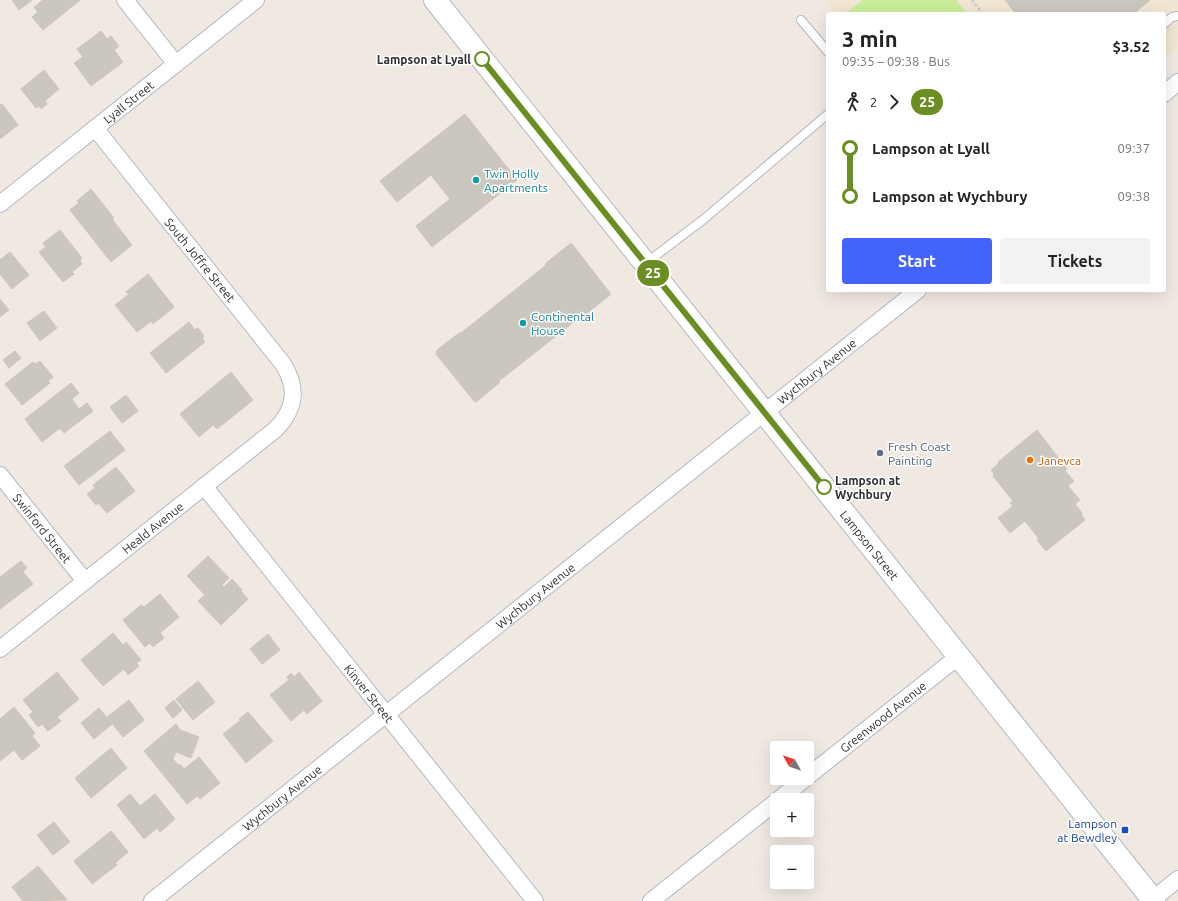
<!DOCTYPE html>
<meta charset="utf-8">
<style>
body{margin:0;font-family:Ubuntu,sans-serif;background:#f2f2f2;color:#222;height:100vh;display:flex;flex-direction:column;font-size:15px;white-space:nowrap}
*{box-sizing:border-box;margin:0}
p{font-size:13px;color:#767676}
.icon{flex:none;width:22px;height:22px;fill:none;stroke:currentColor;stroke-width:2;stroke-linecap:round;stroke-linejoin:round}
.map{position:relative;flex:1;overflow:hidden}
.drawer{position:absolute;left:826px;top:12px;width:340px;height:280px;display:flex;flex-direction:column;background:#fff;border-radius:4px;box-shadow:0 4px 16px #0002}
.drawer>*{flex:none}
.badge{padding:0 8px;border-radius:13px;font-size:14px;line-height:26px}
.needle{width:26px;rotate:310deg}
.buttons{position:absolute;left:770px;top:741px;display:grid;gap:8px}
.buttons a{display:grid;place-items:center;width:44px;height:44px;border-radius:4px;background:#fff;box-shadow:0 4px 16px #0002;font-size:20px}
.map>.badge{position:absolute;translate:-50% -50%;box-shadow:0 0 0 2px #fff}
.legs{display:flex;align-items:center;gap:6px;height:44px;padding:0 16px;font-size:13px}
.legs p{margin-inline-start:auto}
.head{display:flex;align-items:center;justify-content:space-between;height:68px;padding:0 16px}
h1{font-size:22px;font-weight:700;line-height:30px}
.action{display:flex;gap:8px;margin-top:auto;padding:8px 16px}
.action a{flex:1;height:46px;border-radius:4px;background:#4264fb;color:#fff;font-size:16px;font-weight:700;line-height:46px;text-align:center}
.action a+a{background:#f2f2f2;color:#222}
ul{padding:0 16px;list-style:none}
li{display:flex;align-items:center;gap:14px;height:48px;font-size:15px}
li i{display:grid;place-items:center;width:6px;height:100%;margin:0 5px;background:currentColor}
li i::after{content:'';width:10px;height:10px;margin:-5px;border:3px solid;border-radius:50%;background:#fff}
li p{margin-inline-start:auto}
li:first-child i{background:linear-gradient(#0000 50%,currentColor 0)}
li:last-child i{background:linear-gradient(currentColor 50%,#0000 0)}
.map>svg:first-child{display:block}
.education{fill:#f0e6d1}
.pitch{fill:#c9ec9a}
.building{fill:#cbc7bf;stroke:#cbc5ba}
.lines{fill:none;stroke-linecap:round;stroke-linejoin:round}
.lane-casing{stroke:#b4b7c1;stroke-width:10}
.street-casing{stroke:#b4b7c1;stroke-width:18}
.secondary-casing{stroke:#b4b7c1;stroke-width:24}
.path{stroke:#c9c9c9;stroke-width:2.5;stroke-dasharray:3 2;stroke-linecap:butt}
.lane{stroke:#fff;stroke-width:8}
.street{stroke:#fff;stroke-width:16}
.secondary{stroke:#fff;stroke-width:22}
.line-1-casing{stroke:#fff;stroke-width:9}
.line-1{stroke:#6b8e23;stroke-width:6}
.stop-1-dot{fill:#fff;stroke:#6b8e23;stroke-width:2}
.culture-dot{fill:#0f9aa8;stroke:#fff;stroke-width:1.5}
.service-dot{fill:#5c6f8a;stroke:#fff;stroke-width:1.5}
.food-dot{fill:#e8710a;stroke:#fff;stroke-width:1.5}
.transit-dot{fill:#1a4fb4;stroke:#fff;stroke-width:1.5}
.labels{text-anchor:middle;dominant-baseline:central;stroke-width:3;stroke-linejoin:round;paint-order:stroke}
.stop-label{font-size:12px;font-weight:bold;fill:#2e2e2e;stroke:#fff;text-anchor:end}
.street-label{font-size:12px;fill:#2e2e2e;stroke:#fff}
.culture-label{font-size:12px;fill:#0d838f;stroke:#fff;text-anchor:start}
.service-label{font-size:12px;fill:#4e5e75;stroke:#fff;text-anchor:start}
.food-label{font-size:12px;fill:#c56008;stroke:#fff;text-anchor:start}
.transit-label{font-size:12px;fill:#164399;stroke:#fff;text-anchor:end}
</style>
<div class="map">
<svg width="1178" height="901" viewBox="0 0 1178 901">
<rect width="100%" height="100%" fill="#efe9e1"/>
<!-- education -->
<polygon class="education" points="825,0 1178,0 1178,47 1164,58 1164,14 836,14"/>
<!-- pitch -->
<polygon class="pitch" points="863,0 956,0 967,14 845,14"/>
<!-- building -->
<g class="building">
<polygon points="12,0 32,0 19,10"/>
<polygon points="43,0 80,0 43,30 32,17 38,12 34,7"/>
<polygon points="1005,0 1150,0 1133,14 1016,14"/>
<polygon points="101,31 107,39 111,36 119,46 114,50 123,62 91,86 74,63 83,57 77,49"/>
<polygon points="44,70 59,89 45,101 47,104 41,109 39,106 36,108 21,89"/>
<polygon points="2,104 18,125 0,139 0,105"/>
<polygon points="465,114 517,180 432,247 416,226 450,199 431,175 397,202 380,181"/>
<polygon points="91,189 114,218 112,219 132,245 111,262 70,210 79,203 77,201"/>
<polygon points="60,230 82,258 80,260 82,264 72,272 74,274 63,282 39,252 46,247 43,243"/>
<polygon points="570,244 572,244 610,293 610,295 586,314 584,314 499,381 499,383 476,402 474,401 436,354 437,350 459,333 461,333 545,266 546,263"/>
<polygon points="10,252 29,275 12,289 0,274 0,260"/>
<polygon points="148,274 174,307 153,324 151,321 137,332 115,305 129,294 126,292"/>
<polygon points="0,299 9,310 0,317"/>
<polygon points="44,311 57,328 40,341 27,323"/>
<polygon points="189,322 195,330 198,328 204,336 202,338 205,342 166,373 150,353"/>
<polygon points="15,351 21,358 9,368 3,360"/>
<polygon points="40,361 53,377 48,381 50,383 22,405 5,384 33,362 35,364"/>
<polygon points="231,372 253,400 217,429 213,425 199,437 180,414"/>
<polygon points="71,383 79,393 72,399 79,409 87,403 93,411 64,433 60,428 42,442 25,419"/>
<polygon points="126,395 138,411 122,423 110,407"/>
<polygon points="1037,430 1067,469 1065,471 1074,481 1068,486 1080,500 1075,504 1082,513 1081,514 1085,520 1046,551 1037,540 1039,539 1025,521 1010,533 998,518 1013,506 1010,503 1013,501 993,476 994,474 991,470 999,463 998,462"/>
<polygon points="110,431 125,450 79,485 64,466"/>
<polygon points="116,467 135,491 107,513 98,503 96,505 87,494 95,488 93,485"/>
<polygon points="208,556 229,578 222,585 224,587 232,579 242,590 241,591 248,599 221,625 198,601 205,595 187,576"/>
<polygon points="21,561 27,568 23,572 33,584 0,609 0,577"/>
<polygon points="160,594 179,617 160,633 164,638 153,647 150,643 145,647 123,620 141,605 144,607"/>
<polygon points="113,633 123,645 126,642 141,660 136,663 139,666 128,675 124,669 103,686 81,660"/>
<polygon points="268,634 280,650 262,664 250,649"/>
<polygon points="57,672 79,699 57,717 61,721 48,731 42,724 38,727 29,715 33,712 23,700"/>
<polygon points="299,672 322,701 307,714 304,710 291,721 270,695 289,680 287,677 291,673 294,677"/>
<polygon points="198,681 215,702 193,720 176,699"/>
<polygon points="129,700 144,720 123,737 107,717"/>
<polygon points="174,700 182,710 173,718 165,708"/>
<polygon points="14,707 35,733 32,736 40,746 22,760 14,750 0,761 0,719"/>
<polygon points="99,708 112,724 94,739 81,723"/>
<polygon points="248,712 273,741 246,763 223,734 241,720 239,719"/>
<polygon points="176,724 180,730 199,737 191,758 176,752 173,759 179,766 180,764 184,769 199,757 220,783 200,799 197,796 187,804 144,751"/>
<polygon points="111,748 127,768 91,798 75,778"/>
<polygon points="130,794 140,806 155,794 175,819 160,832 157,828 144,839 117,805"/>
<polygon points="54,822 70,842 53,855 37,835"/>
<polygon points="111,831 128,852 115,863 117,865 92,884 74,861"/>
<polygon points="38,866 67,900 23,901 12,887"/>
</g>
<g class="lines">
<defs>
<g id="lane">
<polyline points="801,20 828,52"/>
<polyline points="1164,24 1172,17 1178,16"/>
<polyline points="646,263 704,219 828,114"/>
</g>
<g id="street">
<polyline points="125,0 176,64"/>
<polyline points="1164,94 1178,82"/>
<path id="s1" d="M0 204 256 0"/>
<path id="s2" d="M0 475 85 581"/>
<path id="s3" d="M204 486 535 901"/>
<path id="s4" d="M0 649 276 429C296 408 298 388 283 364L95 128"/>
<path id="s5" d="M807 777 959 656"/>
<polyline points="778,800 806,778"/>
<path id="s6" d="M152 901 918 290"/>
<polyline points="651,901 777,801"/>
<polyline points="1151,901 1178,879"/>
</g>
<g id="secondary">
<path id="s7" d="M435 0 1154 901"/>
</g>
</defs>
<!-- lane casing -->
<use href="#lane" class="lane-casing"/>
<!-- street casing -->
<use href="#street" class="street-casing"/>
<!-- secondary casing -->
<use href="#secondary" class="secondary-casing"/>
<!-- path -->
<polyline class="path" points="972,0 983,14"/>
<!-- lane -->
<use href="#lane" class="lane"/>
<!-- street -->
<use href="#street" class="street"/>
<!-- secondary -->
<use href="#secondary" class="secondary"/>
</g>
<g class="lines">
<defs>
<polyline id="line-1" points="482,59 824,487"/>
</defs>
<!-- line-1 casing -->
<use href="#line-1" class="line-1-casing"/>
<!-- line-1 -->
<use href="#line-1" class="line-1"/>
</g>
<!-- markers -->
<g class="stop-1-dot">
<circle cx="482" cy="59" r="7"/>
<circle cx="824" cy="487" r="7"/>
</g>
<g class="culture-dot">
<circle cx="476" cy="180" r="4"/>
<circle cx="523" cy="323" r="4"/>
</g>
<circle class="service-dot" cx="880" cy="453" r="4"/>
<circle class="food-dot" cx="1030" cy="460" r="4"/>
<rect class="transit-dot" x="1121" y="826" width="8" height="8" rx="2"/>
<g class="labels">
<!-- stop labels -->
<g class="stop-label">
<text x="471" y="59">Lampson at Lyall</text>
<text x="835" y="480" text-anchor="start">Lampson at<tspan x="835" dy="14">Wychbury</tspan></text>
</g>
<!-- street labels -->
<g class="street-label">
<text stroke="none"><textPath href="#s1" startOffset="164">Lyall Street</textPath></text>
<text transform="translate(200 260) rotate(51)">South Joffre Street</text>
<text stroke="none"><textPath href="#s6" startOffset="850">Wychbury Avenue</textPath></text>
<text stroke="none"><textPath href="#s4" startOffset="195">Heald Avenue</textPath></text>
<text stroke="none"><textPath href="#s2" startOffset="68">Swinford Street</textPath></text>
<text stroke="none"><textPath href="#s7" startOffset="697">Lampson Street</textPath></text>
<text stroke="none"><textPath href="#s6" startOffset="490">Wychbury Avenue</textPath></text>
<text stroke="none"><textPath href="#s3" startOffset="265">Kinver Street</textPath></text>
<text stroke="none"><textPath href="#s5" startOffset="97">Greenwood Avenue</textPath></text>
<text stroke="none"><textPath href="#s6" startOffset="166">Wychbury Avenue</textPath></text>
</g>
<!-- culture labels -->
<g class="culture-label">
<text x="484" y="173">Twin Holly<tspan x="484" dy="14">Apartments</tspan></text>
<text x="531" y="316">Continental<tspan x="531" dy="14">House</tspan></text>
</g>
<!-- service labels -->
<g class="service-label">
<text x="888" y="446">Fresh Coast<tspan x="888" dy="14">Painting</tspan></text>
</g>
<!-- food labels -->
<g class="food-label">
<text x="1038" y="460">Janevca</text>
</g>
<!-- transit labels -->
<g class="transit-label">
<text x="1117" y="823">Lampson<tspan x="1117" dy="14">at Bewdley</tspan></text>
</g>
</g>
</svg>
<div class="buttons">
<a><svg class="needle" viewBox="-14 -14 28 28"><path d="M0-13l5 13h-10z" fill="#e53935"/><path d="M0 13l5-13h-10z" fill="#767676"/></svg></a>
<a>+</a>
<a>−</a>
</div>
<b class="badge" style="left:653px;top:273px;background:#6b8e23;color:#fff">25</b>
<section class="drawer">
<div class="head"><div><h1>3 min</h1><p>09:35 – 09:38 · Bus</p></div><b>$3.52</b></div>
<div class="legs"><svg class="icon" aria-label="walk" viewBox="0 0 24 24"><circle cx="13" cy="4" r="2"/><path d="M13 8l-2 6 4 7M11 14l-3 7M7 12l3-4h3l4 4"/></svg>2<svg class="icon" aria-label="forward" viewBox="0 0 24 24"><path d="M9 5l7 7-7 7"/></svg><b class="badge" style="background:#6b8e23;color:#fff">25</b></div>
<ul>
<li><i style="color:#6b8e23"></i><b>Lampson at Lyall</b><p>09:37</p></li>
<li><i style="color:#6b8e23"></i><b>Lampson at Wychbury</b><p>09:38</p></li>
</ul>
<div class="action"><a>Start</a><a>Tickets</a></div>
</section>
</div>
